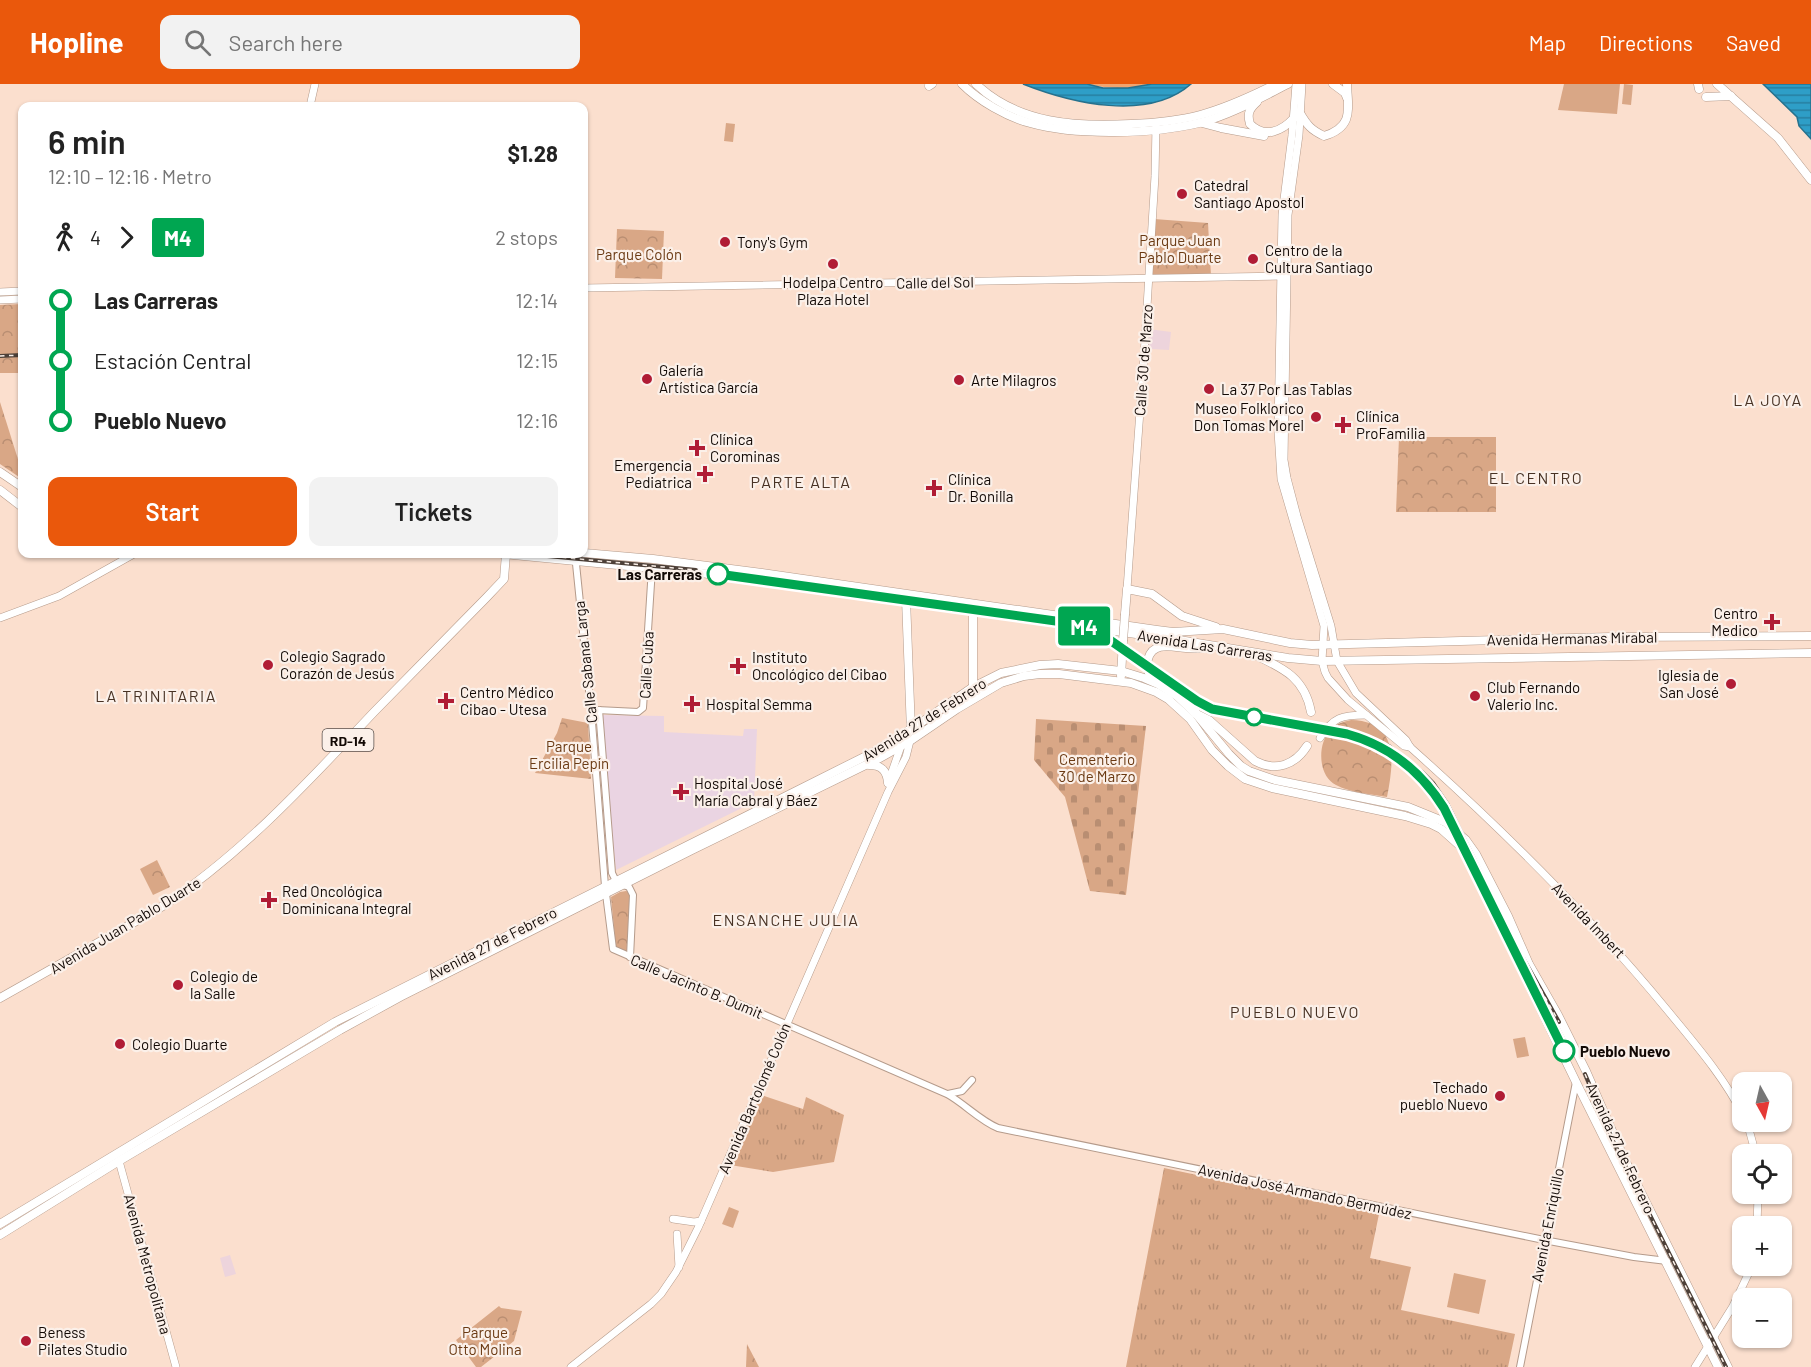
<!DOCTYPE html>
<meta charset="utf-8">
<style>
body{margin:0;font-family:Barlow,sans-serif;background:#f2f2f2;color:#222;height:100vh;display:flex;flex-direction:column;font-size:22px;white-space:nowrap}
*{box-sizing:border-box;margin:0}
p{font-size:20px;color:#767676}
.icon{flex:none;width:33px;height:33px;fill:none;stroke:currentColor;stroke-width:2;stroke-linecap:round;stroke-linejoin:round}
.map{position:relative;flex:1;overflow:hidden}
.details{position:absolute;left:18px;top:18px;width:570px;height:456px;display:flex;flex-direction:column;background:#fff;border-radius:12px;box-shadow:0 2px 4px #0004}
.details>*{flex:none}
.badge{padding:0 12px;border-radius:4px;font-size:21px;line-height:39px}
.needle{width:39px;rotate:172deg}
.tools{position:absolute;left:1732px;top:988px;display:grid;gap:12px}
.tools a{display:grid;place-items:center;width:60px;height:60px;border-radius:12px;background:#fff;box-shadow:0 2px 4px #0004;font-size:30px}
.map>.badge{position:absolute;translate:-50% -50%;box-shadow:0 0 0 3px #fff}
.legs{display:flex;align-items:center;gap:9px;height:66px;padding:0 30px;font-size:20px}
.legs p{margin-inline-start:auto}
.head{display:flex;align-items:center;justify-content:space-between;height:102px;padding:0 30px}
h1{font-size:33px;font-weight:600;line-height:45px}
.button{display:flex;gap:12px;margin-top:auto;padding:12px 30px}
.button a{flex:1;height:69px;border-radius:12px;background:#ea580c;color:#fff;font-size:24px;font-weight:600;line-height:69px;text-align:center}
.button a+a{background:#f2f2f2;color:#222}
ul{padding:0 30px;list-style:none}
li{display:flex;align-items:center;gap:21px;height:60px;font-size:22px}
li i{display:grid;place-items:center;width:9px;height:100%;margin:0 8px;background:currentColor}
li i::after{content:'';width:15px;height:15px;margin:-8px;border:4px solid;border-radius:50%;background:#fff}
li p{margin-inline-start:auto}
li:first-child i{background:linear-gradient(#0000 50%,currentColor 0)}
li:last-child i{background:linear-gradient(currentColor 50%,#0000 0)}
header{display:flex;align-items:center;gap:36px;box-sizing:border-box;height:84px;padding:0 30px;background:#ea580c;color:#fff}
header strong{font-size:28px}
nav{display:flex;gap:33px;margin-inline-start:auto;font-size:21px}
.search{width:420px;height:54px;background:#f2f2f2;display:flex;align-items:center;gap:15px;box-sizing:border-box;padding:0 21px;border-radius:12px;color:#767676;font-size:22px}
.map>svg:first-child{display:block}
.commercial{fill:#edd4dc}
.medical{fill:#ead4e2}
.grass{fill:url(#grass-tufts)}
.forest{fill:url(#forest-crowns)}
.cemetery{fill:url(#cemetery-stones)}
.park{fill:url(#park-crowns)}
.pitch{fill:#d9a786}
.water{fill:url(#water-rules);stroke:#26718d;stroke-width:1.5}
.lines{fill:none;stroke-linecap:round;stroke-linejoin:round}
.tertiary-casing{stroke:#b59b8b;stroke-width:8}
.secondary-casing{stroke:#b59b8b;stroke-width:8}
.primary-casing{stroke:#b59b8b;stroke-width:9}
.tertiary{stroke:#fff;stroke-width:6}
.secondary{stroke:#fff;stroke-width:7}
.primary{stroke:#fff;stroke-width:8}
.rail-casing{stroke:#4d4038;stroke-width:4}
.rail{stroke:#fbf0e9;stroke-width:1.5;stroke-dasharray:4.5;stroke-linecap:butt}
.primary-bridge-casing{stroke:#b59b8b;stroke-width:9;stroke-linecap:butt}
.primary-bridge{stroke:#fff;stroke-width:8}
.line-1-casing{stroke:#fff;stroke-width:14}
.line-1{stroke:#00a651;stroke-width:9}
.poi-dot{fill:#b01c35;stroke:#fbf0e9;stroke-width:2}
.stop-1-dot{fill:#fff;stroke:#00a651;stroke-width:3}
.labels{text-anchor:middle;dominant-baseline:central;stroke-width:4.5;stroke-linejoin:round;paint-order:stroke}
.shield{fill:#fbf0e9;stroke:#584e49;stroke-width:1.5}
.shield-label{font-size:14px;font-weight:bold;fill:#120905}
.poi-label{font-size:15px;fill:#120905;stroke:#fbf0e9;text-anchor:start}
.park-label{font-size:15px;fill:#6b3a13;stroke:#fbf0e9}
.street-label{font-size:15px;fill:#120905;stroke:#fbf0e9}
.stop-label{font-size:15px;font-weight:bold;fill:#120905;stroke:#fbf0e9;text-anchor:end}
.neighbourhood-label{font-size:16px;letter-spacing:1.5px;fill:#483224;stroke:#fbf0e9}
</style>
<header>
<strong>Hopline</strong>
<div class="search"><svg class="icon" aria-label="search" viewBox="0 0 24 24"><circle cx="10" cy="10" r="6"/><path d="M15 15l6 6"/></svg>Search here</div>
<nav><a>Map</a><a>Directions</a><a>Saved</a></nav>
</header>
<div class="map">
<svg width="1811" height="1283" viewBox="0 0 1811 1283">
<defs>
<pattern id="grass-tufts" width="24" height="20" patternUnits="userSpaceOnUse" patternTransform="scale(1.5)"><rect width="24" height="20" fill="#d9a786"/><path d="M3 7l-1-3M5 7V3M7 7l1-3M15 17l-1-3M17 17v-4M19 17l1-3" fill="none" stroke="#b98e72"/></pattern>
<pattern id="forest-crowns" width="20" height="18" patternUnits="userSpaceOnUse" patternTransform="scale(1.5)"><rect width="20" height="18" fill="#f1a46f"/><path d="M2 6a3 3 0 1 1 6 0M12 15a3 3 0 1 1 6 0" fill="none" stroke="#ce8c5f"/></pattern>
<pattern id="cemetery-stones" width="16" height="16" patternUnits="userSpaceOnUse" patternTransform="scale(1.5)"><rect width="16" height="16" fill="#d9a786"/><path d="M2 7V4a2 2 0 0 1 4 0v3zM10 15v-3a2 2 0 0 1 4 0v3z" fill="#b98e72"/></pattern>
<pattern id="park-crowns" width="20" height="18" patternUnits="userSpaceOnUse" patternTransform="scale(1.5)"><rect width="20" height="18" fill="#d9a786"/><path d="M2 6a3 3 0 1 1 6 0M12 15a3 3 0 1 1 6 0" fill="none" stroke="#b98e72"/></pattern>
<pattern id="water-rules" width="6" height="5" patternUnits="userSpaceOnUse" patternTransform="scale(1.5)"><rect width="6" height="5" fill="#2e9ec7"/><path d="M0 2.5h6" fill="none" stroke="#267fa0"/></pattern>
</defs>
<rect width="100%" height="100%" fill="#fbdfce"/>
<!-- commercial -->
<g class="commercial">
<polygon points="1149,245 1171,248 1169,266 1151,265 1147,262"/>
<polygon points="230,1171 236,1190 225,1193 220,1174"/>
</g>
<!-- medical -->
<polygon class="medical" points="600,631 664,632 664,648 743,652 744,645 757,645 754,718 616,786"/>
<!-- grass -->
<g class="grass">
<polygon points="761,1011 803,1025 806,1013 844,1031 834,1078 773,1088 730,1081"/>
<polygon points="1164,1084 1379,1130 1370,1174 1411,1183 1401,1226 1515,1250 1508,1283 1126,1283"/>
</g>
<!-- forest -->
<path class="forest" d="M1087 0H1152C1131 6 1108 5 1087 0Z"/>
<!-- cemetery -->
<polygon class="cemetery" points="1036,635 1146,642 1126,811 1090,807 1065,713 1034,676"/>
<!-- park -->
<g class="park">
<polygon points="1154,135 1208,139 1211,191 1155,193 1151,190"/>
<polygon points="617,145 664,147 662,195 615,194"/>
<polygon points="22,220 22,289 0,289 0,221"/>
<polygon points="0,318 22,388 22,395 0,380"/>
<polygon points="1399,353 1496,353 1496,428 1396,428"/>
<polygon points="562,634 588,639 591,695 535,689 557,649"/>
<path d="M1351 636C1399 637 1394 678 1387 713 1371 710 1351 709 1336 701 1318 692 1317 661 1330 646 1335 640 1343 638 1351 636Z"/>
<polygon points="157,776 170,803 153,811 140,785"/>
<polygon points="626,807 629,808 630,813 629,870 616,865 611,813 620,808"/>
<polygon points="499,1222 501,1224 522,1227 514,1257 481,1283 476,1283 456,1256"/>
<polygon points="747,1260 759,1283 746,1283"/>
</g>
<!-- pitch -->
<g class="pitch">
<polygon points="1564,0 1620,0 1617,30 1558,26"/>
<polygon points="1624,0 1633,1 1631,21 1622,20"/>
<polygon points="726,39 735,40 733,58 724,57"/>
<polygon points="1525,953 1529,972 1517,974 1513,955"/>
<polygon points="729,1123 739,1127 733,1144 722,1140"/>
<polygon points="1454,1189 1486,1196 1479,1230 1447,1223"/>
</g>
<!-- water -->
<g class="water">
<path d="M1023 0H1087L1103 4H1128L1152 0H1191C1148 38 1071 19 1023 0Z"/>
<polygon points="1763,0 1811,0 1811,55 1799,42 1797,33"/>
</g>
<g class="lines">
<defs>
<g id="tertiary">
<path d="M575 470 591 626 605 802 613 865 947 1010C965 1020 979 1036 998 1044L1544 1156 1634 1173 1667 1177"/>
<polyline points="597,626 638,628 643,624 652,484"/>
<polyline points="599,626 612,789 617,799 629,803 633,811 630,873"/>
<polyline points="948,1010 962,1007 972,996"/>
<polyline points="1520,1283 1576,998"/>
</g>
<g id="secondary">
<polyline points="1296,0 1292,51 1282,131 1278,347 1281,395 1324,542 1322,577 1325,588 1328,594 1348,616 1404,662 1410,663"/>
<path d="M1302 0 1299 51 1288 131 1284 376 1287 394 1297 432 1331 542 1337 577 1356 609 1406 656 1410 663C1502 745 1590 832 1668 927 1695 960 1724 993 1743 1031"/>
<polyline points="310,22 315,0"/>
<polyline points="584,204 1284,192"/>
<polyline points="0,208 22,207"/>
<polyline points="0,216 22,215"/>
<polyline points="1127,505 1144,272 1155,92 1156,41"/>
<polyline points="0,534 59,512 134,470"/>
<path d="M1320 654C1333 633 1342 631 1366 631"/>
<polyline points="888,699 901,662 902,651"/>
<polyline points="1747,1038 1756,1071"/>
<polyline points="119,1077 176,1283"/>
<polyline points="673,1135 694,1138 701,1137"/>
<polyline points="1757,1143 1758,1110"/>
<polyline points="677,1150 679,1183"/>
<polyline points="571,1283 651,1220 661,1210 676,1188 698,1144 888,708 906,673 910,657"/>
<polyline points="1695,1283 1733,1222 1752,1182"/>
</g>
<g id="primary">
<path d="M962 0C979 17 1007 33 1030 39 1075 52 1154 50 1199 39 1230 31 1260 14 1288 0"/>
<path d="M976 0C1018 40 1077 43 1131 40 1154 39 1177 37 1200 31 1226 24 1252 12 1276 0"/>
<polyline points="1333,0 1345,9 1347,14"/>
<polyline points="1698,0 1699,5"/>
<polyline points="1717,0 1778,54 1811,96"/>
<polyline points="929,2 932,0"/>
<polyline points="1706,13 1731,12"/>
<path d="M1257 18C1249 25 1247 30 1250 40 1265 55 1282 47 1294 34"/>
<path d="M1300 29C1307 41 1311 46 1324 52 1354 43 1348 25 1347 0"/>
<polyline points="1202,39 1221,44 1264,52"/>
<polyline points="0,388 22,403"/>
<polyline points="0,406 22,423"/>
<polyline points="584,469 653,475 762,489 1157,546 1173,548 1223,545 1290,559 1312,561 1612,553 1811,552"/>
<polyline points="502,470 701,489 1179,556 1288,574 1322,577 1811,569"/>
<polyline points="906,515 911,647"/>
<polyline points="1125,530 1127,505 1152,510 1182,532 1216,543"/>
<path d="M1257 572C1285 585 1305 595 1311 628"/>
<polyline points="1121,592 1123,557"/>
<polyline points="973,603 973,527"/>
<path d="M1196 629C1189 606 1166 602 1149 589 1147 584 1146 580 1148 575 1153 557 1172 563 1186 564 1194 565 1202 564 1210 564"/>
<path d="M1197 630 1209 636 1255 677C1276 688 1295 681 1307 662"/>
<path d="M869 681C882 681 887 687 888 699"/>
<path d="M0 914 163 822C243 769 308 698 374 628 411 590 449 552 486 514L504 495 506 470"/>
<polyline points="0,1140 335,938 872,669 919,640 973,603 1001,589 1040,581 1058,580 1121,587 1144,594 1158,600 1177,612 1196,630 1229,670 1241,682 1249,687 1275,696 1408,723 1445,738 1466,756 1476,770 1508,832 1529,880 1558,931 1586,987 1624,1074 1728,1283"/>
<polyline points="0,1151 119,1077 340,946 400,913 692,766 878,675 910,657 957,625 1001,599 1024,592 1040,590 1059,590 1131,599 1156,608 1168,615 1190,635 1212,666 1228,682 1245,695 1272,704 1405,732 1431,740 1441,745 1460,762 1469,774 1498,837 1576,998 1718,1283"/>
</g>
</defs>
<!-- tertiary casing -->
<use href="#tertiary" class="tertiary-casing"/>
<!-- secondary casing -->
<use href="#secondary" class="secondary-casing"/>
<!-- primary casing -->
<use href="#primary" class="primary-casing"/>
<!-- tertiary -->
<use href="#tertiary" class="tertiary"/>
<!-- secondary -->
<use href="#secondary" class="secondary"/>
<!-- primary -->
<use href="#primary" class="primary"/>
<defs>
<g id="rail">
<polyline points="0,272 22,271"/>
<polyline points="526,470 696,486"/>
<polyline points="741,489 1078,536 1102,545 1200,614 1214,622 1230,625"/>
<polyline points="1278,634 1363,651 1389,662 1422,688 1433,699 1448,721 1518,865 1559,938"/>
<polyline points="1585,990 1614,1059 1726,1283"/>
</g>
</defs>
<!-- rail casing -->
<use href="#rail" class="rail-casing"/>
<!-- rail -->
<use href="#rail" class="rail"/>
<defs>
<polyline id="primary-bridge" points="1123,557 1125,530"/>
</defs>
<!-- primary-bridge casing -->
<use href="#primary-bridge" class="primary-bridge-casing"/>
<!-- primary-bridge -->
<use href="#primary-bridge" class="primary-bridge"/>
</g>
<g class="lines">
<defs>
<path id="line-1" d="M718 490 1077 540 1093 545 1107 554 1197 617 1212 625 1347 650C1390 662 1421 687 1444 724L1564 967"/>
</defs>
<!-- line-1 casing -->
<use href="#line-1" class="line-1-casing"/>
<!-- line-1 -->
<use href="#line-1" class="line-1"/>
</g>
<!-- markers -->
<g class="poi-dot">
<circle cx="1182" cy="110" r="6"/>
<circle cx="725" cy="158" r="6"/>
<circle cx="1253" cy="175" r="6"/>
<circle cx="833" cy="180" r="6"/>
<circle cx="647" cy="295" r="6"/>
<circle cx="959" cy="296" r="6"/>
<circle cx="1209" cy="305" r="6"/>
<circle cx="1316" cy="333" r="6"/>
<path d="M1340 332h6v6h6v6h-6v6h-6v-6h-6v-6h6z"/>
<path d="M694 355h6v6h6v6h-6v6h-6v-6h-6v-6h6z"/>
<path d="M702 381h6v6h6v6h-6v6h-6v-6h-6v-6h6z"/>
<path d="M931 395h6v6h6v6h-6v6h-6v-6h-6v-6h6z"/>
<path d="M1769 529h6v6h6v6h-6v6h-6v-6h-6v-6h6z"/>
<circle cx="268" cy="581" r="6"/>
<path d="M735 573h6v6h6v6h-6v6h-6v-6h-6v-6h6z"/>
<circle cx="1731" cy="600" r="6"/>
<circle cx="1475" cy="612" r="6"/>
<path d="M443 608h6v6h6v6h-6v6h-6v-6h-6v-6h6z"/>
<path d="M689 611h6v6h6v6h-6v6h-6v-6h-6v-6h6z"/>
<path d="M678 699h6v6h6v6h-6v6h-6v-6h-6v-6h6z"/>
<path d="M266 807h6v6h6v6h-6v6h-6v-6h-6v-6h6z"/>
<circle cx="178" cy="901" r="6"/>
<circle cx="120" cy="960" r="6"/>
<circle cx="1500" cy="1012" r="6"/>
<circle cx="26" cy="1257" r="6"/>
</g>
<g class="stop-1-dot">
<circle cx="718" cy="490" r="10"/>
<circle cx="1254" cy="633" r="8"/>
<circle cx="1564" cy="967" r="10"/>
</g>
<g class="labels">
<!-- shield labels -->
<rect class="shield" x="322.5" y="645" width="51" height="22" rx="4.5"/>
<g class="shield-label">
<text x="348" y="656">RD-14</text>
</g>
<!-- poi labels -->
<g class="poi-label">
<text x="1194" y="101">Catedral<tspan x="1194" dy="17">Santiago Apostol</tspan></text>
<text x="737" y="158">Tony's Gym</text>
<text x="1265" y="166">Centro de la<tspan x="1265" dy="17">Cultura Santiago</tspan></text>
<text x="833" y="198" text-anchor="middle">Hodelpa Centro<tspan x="833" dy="17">Plaza Hotel</tspan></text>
<text x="659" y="286">Galería<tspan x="659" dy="17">Artística García</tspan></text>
<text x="971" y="296">Arte Milagros</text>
<text x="1221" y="305">La 37 Por Las Tablas</text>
<text x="1304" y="324" text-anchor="end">Museo Folklorico<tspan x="1304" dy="17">Don Tomas Morel</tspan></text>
<text x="1356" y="332">Clínica<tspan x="1356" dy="17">ProFamilia</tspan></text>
<text x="710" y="355">Clínica<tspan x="710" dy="17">Corominas</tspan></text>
<text x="692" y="381" text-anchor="end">Emergencia<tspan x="692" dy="17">Pediatrica</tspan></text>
<text x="948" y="395">Clínica<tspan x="948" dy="17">Dr. Bonilla</tspan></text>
<text x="1758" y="529" text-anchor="end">Centro<tspan x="1758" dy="17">Medico</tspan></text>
<text x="280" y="572">Colegio Sagrado<tspan x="280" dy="17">Corazón de Jesús</tspan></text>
<text x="752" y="573">Instituto<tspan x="752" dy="17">Oncológico del Cibao</tspan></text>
<text x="1719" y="591" text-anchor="end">Iglesia de<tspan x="1719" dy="17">San José</tspan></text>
<text x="1487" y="603">Club Fernando<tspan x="1487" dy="17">Valerio Inc.</tspan></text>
<text x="460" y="608">Centro Médico<tspan x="460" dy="17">Cibao - Utesa</tspan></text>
<text x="706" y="620">Hospital Semma</text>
<text x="694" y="699">Hospital José<tspan x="694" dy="17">María Cabral y Báez</tspan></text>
<text x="282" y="807">Red Oncológica<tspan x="282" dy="17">Dominicana Integral</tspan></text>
<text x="190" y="892">Colegio de<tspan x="190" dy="17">la Salle</tspan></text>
<text x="132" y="960">Colegio Duarte</text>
<text x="1488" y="1003" text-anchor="end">Techado<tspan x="1488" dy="17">pueblo Nuevo</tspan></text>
<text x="38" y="1248">Beness<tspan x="38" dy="17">Pilates Studio</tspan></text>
</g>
<!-- park labels -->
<g class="park-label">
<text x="1180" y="156">Parque Juan<tspan x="1180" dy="17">Pablo Duarte</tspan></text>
<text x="639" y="170">Parque Colón</text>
<text x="569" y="662">Parque<tspan x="569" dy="17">Ercilia Pepín</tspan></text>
<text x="1097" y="675">Cementerio<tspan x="1097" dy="17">30 de Marzo</tspan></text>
<text x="485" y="1248">Parque<tspan x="485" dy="17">Otto Molina</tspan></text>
</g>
<!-- street labels -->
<g class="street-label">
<text transform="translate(935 198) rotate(-1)">Calle del Sol</text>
<text transform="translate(1143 276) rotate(-86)">Calle 30 de Marzo</text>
<text transform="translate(1572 554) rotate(-1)">Avenida Hermanas Mirabal</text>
<text transform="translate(1205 561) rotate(9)">Avenida Las Carreras</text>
<text transform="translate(585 578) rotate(-96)">Calle Sabana Larga</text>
<text transform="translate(646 581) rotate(-87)">Calle Cuba</text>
<text transform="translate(924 635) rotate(-32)">Avenida 27 de Febrero</text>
<text transform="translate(1589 836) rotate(46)">Avenida Imbert</text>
<text transform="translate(125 841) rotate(-31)">Avenida Juan Pablo Duarte</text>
<text transform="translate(492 859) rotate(-27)">Avenida 27 de Febrero</text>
<text transform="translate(697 902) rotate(23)">Calle Jacinto B. Dumit</text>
<text transform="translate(754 1014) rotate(-67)">Avenida Bartolomé Colón</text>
<text transform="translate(1621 1064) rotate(65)">Avenida 27 de Febrero</text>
<text transform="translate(1305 1107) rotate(12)">Avenida José Armando Bermúdez</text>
<text transform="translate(1547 1141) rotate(-79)">Avenida Enriquillo</text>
<text transform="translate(148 1180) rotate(75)">Avenida Metropolitana</text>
</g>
<!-- stop labels -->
<g class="stop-label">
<text x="702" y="490">Las Carreras</text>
<text x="1580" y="967" text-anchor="start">Pueblo Nuevo</text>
</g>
<!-- neighbourhood labels -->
<g class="neighbourhood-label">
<text x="1768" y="315">LA JOYA</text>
<text x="1536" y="393">EL CENTRO</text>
<text x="801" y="397">PARTE ALTA</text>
<text x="156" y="611">LA TRINITARIA</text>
<text x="786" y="835">ENSANCHE JULIA</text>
<text x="1295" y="927">PUEBLO NUEVO</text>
</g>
</g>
</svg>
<div class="tools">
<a><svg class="needle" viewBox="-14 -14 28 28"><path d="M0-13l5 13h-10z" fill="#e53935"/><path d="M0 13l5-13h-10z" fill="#767676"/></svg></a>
<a><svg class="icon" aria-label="locate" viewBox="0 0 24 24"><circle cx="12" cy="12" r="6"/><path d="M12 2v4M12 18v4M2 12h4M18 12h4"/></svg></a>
<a>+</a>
<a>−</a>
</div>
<b class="badge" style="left:1084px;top:542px;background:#00a651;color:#fff">M4</b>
<section class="details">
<div class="head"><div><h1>6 min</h1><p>12:10 – 12:16 · Metro</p></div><b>$1.28</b></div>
<div class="legs"><svg class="icon" aria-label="walk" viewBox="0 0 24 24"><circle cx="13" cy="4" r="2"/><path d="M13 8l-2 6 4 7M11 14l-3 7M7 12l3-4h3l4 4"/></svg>4<svg class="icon" aria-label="forward" viewBox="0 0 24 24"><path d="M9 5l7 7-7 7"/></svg><b class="badge" style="background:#00a651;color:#fff">M4</b><p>2 stops</p></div>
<ul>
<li><i style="color:#00a651"></i><b>Las Carreras</b><p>12:14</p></li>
<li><i style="color:#00a651"></i><span>Estación Central</span><p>12:15</p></li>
<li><i style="color:#00a651"></i><b>Pueblo Nuevo</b><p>12:16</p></li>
</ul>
<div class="button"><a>Start</a><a>Tickets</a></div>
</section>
</div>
